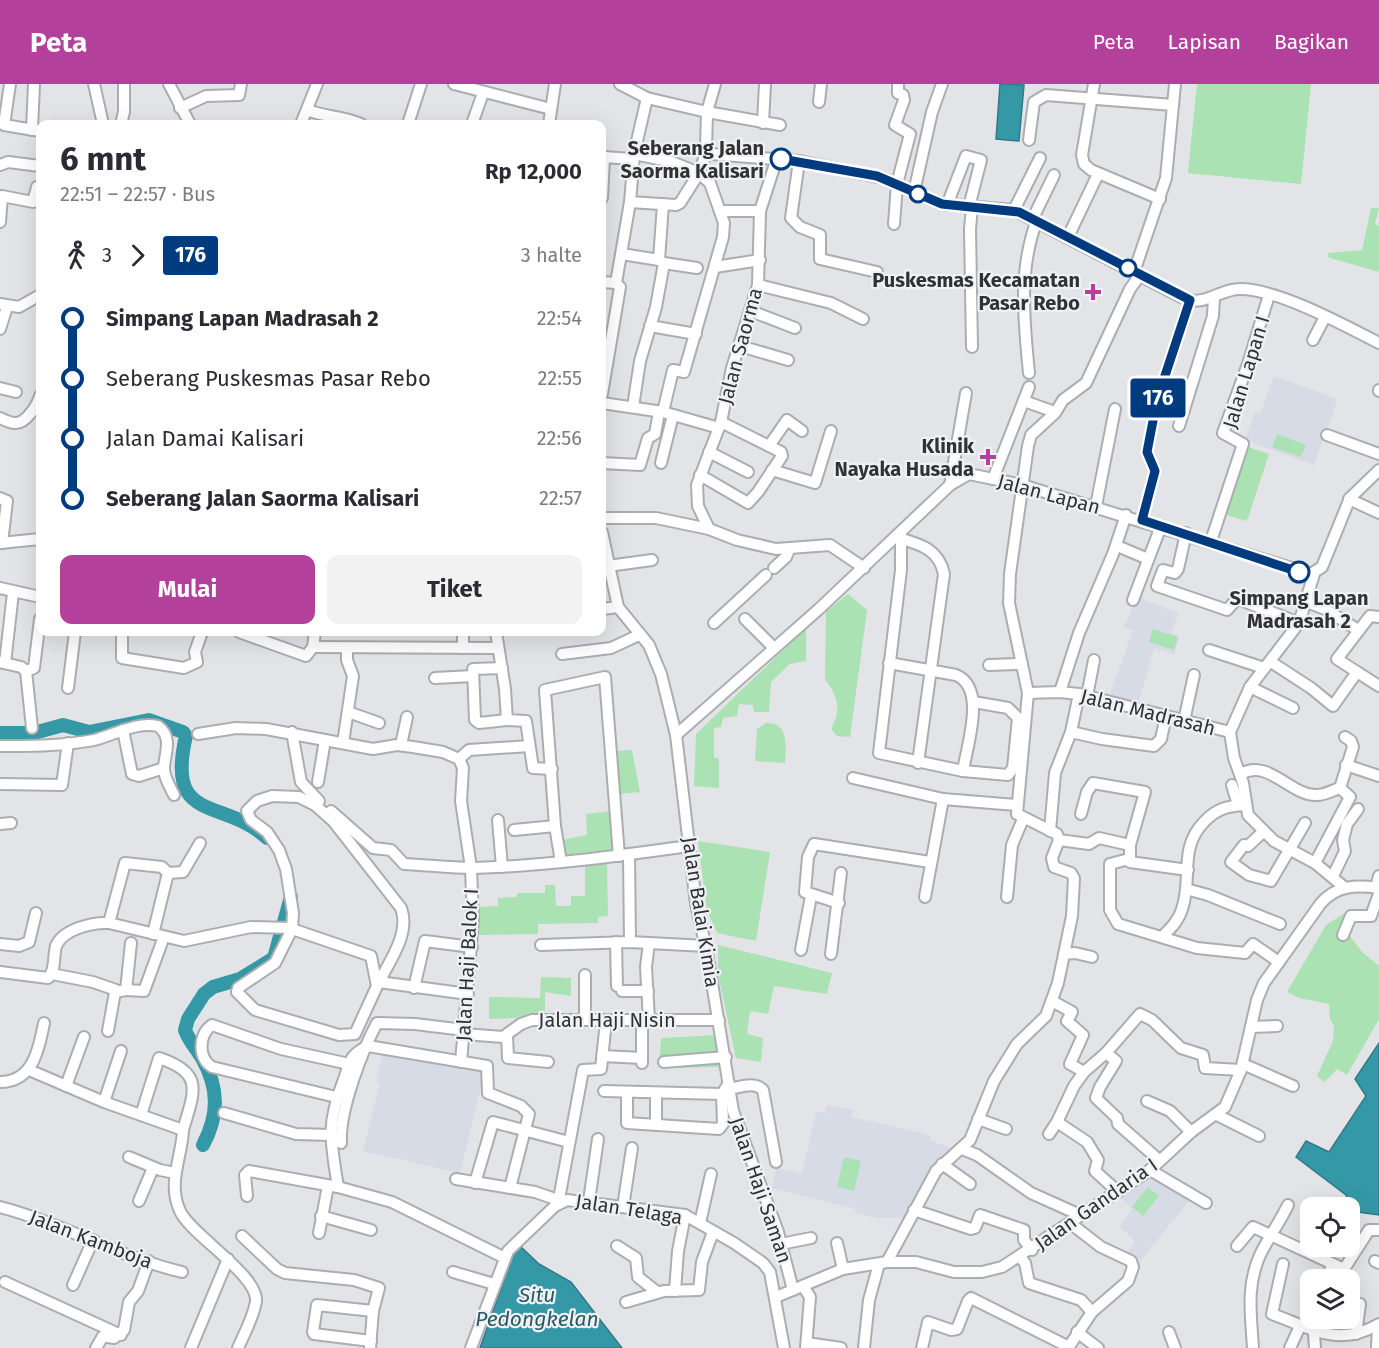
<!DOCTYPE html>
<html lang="id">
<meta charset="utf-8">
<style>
body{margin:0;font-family:"Fira Sans",sans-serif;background:#f2f2f3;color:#2b2b33;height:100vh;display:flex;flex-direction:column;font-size:22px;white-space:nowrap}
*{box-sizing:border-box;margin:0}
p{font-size:20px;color:#7c7c81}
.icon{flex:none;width:33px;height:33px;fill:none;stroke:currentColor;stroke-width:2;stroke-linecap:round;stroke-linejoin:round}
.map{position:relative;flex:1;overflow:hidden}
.sheet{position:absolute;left:36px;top:36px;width:570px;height:516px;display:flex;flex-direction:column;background:#fff;border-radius:12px;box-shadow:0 6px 24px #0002}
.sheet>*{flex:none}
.badge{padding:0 12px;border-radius:4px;font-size:21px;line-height:39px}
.buttons{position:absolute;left:1300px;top:1113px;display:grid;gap:12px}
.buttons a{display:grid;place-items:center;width:60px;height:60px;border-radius:12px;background:#fff;box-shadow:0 6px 24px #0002;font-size:30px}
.map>.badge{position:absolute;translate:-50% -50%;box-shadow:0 0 0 3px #fff}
.legs{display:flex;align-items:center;gap:9px;height:66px;padding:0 24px;font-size:20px}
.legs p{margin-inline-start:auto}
.summary{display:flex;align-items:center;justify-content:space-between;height:102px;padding:0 24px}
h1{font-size:33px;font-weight:700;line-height:45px}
.cta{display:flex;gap:12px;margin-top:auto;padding:12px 24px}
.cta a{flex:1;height:69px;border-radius:12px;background:#b3419b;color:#fff;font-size:24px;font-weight:700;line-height:69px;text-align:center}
.cta a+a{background:#f2f2f3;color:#2b2b33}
ul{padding:0 24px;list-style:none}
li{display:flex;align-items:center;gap:21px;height:60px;font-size:22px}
li i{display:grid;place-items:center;width:9px;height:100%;margin:0 8px;background:currentColor}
li i::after{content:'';width:15px;height:15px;margin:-8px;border:4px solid;border-radius:50%;background:#fff}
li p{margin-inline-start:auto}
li:first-child i{background:linear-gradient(#0000 50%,currentColor 0)}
li:last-child i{background:linear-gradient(currentColor 50%,#0000 0)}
header{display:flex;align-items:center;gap:36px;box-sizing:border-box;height:84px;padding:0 30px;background:#b3419b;color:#fff}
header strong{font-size:28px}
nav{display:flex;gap:33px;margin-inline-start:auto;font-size:21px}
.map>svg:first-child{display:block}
.built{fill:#d6dbe5}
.green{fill:#aae2b4}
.water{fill:#3598a6;stroke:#347984;stroke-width:1.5}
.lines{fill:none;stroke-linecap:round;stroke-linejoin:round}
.river{stroke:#3598a6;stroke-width:14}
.minor-casing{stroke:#abadb0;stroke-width:14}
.minor{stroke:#fff;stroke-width:10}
.line-1-casing{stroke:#fff;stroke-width:14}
.line-1{stroke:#003b80;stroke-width:9}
.stop-1-dot{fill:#fff;stroke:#003b80;stroke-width:3}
.poi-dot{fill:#b3419b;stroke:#f0f1f4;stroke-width:2}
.labels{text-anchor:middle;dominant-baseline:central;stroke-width:4.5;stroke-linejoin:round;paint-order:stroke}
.stop-label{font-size:20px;font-weight:bold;fill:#323233;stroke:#f0f1f4;text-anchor:end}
.poi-label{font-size:20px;font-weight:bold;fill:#323233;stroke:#f0f1f4;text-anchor:end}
.street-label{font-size:20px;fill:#323233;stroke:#f0f1f4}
.water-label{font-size:21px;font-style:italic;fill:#265c63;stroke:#f0f1f4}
</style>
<header>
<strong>Peta</strong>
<nav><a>Peta</a><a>Lapisan</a><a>Bagikan</a></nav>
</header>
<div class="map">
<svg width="1379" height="1264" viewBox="0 0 1379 1264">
<rect width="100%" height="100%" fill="#e3e4e7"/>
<!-- built -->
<g class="built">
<polygon points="1274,292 1338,315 1314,381 1245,356 1255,328 1260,330"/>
<polygon points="1137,513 1179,529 1171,549 1179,552 1174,570 1154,564 1138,620 1109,613 1133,547 1124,543"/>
<polygon points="384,964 486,982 460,1089 363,1067 380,1000 376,997"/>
<polygon points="827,1021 853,1026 851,1033 931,1051 930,1056 953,1065 942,1077 903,1134 876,1134 855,1128 855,1125 772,1104 776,1084 802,1090 816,1028 825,1029"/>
<polygon points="1152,1089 1189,1117 1140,1177 1128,1168 1135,1157 1120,1143 1132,1125 1122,1114"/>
</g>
<!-- green -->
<g class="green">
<polygon points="1197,0 1311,0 1301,100 1188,89"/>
<polygon points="1371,124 1379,124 1375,140 1379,142 1379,188 1327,173 1329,169 1362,166"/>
<polygon points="1277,350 1306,361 1301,373 1272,363"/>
<polygon points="1245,362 1269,370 1247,437 1223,430"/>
<path d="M848 510 867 526 850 653 837 652 831 645C842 627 838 611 825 596L826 528Z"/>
<polygon points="806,544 806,577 790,580 771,598 769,628 754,628 753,621 739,620 737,632 723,634 721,643 714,644 714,673 719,675 719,704 694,702 696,650"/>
<polygon points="1153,545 1178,553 1174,566 1149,558"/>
<path d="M766 639C789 638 786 662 785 679L755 677 757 645Z"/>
<polygon points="632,666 640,708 619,710 615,667"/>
<polygon points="611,727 615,765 564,771 561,756 587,751 586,730"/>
<polygon points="698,757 770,768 756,857 717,849 707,827"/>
<polygon points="585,779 607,779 608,832 598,833 598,839 538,840 538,850 476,851 476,823 498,822 498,814 517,813 517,809 545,809 545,801 555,801 556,822 571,822 571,812 585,812"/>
<polygon points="1348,827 1353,837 1349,851 1362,868 1379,882 1379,935 1347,991 1337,985 1325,998 1317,992 1333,957 1334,941 1330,935 1329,920 1299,914 1287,908 1326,841"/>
<polygon points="718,861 832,889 827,910 774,902 768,930 750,927 747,950 763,954 761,978 736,974 718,890"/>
<polygon points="541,893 571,894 571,912 545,908 545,933 489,935 489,913 540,914"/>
<polygon points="719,951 725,983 659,984 661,954"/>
<polygon points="844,1073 861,1077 854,1107 837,1103"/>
<polygon points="1148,1103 1159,1112 1143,1132 1132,1123"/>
</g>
<!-- water -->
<g class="water">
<polygon points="1000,0 1024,1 1019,57 996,55"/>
<polygon points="1379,959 1379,1131 1351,1127 1346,1111 1296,1073 1306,1057 1329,1068 1366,1012 1355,995"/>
<polygon points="519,1161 539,1180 571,1198 622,1264 480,1264 502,1202 509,1170"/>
</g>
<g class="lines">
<!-- river -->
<g class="river">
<path d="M0 649H34L63 641 89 648 149 636 183 648 186 652C165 741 223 713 267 754"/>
<path d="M203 1061C219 1031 219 1004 202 974 196 964 189 957 185 946L188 935 204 910 213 903 240 895 274 874 291 813"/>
</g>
<defs>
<g id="minor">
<polyline points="10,0 4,41 40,47"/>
<polyline points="94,0 103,40"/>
<polyline points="169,0 190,40"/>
<polyline points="454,0 551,25"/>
<path d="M620 0 647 14 707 28 706 64 711 70 799 77 882 94 942 120 1014 126 1185 215C1206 222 1220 205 1240 205 1278 205 1344 241 1379 259"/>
<polyline points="715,0 707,28 780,41"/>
<polyline points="1094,0 1082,71 1084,80 1091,86 1160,115"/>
<polyline points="647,14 634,70 669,77 699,89 710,99 724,139 723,153 684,288 673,286 663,328"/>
<polyline points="819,18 821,0"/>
<polyline points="180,24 206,12 239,11 241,0"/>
<path d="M307 26C325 33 343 32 361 40"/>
<polyline points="763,39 765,0"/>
<polyline points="121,40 124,28 124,0"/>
<polyline points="301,40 317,0"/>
<polyline points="408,40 421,0"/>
<polyline points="472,40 483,9"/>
<polyline points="549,40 555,0"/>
<polyline points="32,46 34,0"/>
<polyline points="1029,56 1034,18 1046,11 1173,21"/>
<polyline points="634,70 630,118 676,121 680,119 699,89 707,67"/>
<polyline points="799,77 791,134 800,143 820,151 820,175 877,188"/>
<polyline points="0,81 8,78 40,82"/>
<polyline points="914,108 932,28 942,0"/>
<polyline points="602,114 604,73 632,75"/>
<polyline points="947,121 966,72 981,76 969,123"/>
<polyline points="1014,126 1040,74"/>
<polyline points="720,127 760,127"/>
<polyline points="1033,134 1054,91"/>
<polyline points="0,138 2,112 33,118 37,103 40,103"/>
<polyline points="894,140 897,100 910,50 895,41 904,16 903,11 898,9 898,0"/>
<polyline points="1068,153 1098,90"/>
<polyline points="622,170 659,176 663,120"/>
<polyline points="664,179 697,184"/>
<polyline points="715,183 760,176"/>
<polyline points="1134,188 1166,94 1175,0"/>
<polyline points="602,198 616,199"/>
<polyline points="758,201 831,219 863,235"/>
<polyline points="0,220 19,223 40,211"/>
<polyline points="751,227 795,244"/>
<polyline points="650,242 696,250"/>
<polyline points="0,245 7,223"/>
<polyline points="1313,256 1325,233"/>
<polyline points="740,262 788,276"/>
<polyline points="972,263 970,145 972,123"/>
<path d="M1029 289C1024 237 1018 186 1037 136"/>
<polyline points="0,304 16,308"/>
<polyline points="1379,307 1379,306"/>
<polyline points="602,310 620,203 616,199 630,118"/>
<polyline points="1024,317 1052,327"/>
<polyline points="602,319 663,328 719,344"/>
<polyline points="633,323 640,277 656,223 664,179 659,176"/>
<path d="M0 334C4 336 10 339 15 339 26 340 38 320 40 312"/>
<polyline points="1179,342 1213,232 1214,213"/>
<polyline points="1327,351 1379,370"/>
<polyline points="769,362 787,336 802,347"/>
<polyline points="709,368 748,388"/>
<polyline points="602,379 640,381 648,354 655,350 659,328"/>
<polyline points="661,379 673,331"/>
<polyline points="772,386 815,399 831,347"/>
<polyline points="700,391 748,419 758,408 782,372 781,368 721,338"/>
<polyline points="993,395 1029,303"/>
<polyline points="950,401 966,309"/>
<polyline points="0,414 7,417 2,459"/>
<polyline points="1349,415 1379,429"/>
<polyline points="1096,422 1115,325"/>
<polyline points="602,434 656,434 709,445 737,456 776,465 830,461 864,484"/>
<polyline points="1142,436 1155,387 1147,368 1157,316 1190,216"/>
<polyline points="709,445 698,422 697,401 721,338 732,284 758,201 760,127 777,74"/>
<polyline points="602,448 618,523 649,561 661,590 676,651 696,820 707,868 733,1027 778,1148 793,1206"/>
<polyline points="901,448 901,486 879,669 963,687 1008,691 1013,684 1018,634 1008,624 974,618"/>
<polyline points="1186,449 1178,485 1175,489 1163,486 1157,502 1227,526 1236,516 1241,516 1299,539"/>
<path d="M902 455C922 461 939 466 944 490L918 679"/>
<polyline points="1211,457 1243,360 1223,349 1248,280 1269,211"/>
<polyline points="0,459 40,455"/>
<polyline points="1122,464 1148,475"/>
<polyline points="608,482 652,476"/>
<polyline points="774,484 786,473 789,466"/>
<polyline points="1314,490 1299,539 1250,603 1230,648 1234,674 1243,699 1248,731 1274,757 1315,779 1344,803"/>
<polyline points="0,504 40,513"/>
<polyline points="1133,516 1161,442"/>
<polyline points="1307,518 1325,525 1358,546"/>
<polyline points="602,525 618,523"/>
<polyline points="745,535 774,564"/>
<polyline points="714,539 766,491"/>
<polyline points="122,548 122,574 184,584 197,578 195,568 202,548"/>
<polyline points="239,548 306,572 313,563"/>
<polyline points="496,548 505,605 507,636 526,637 533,684 552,685"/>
<polyline points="313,563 497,564"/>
<polyline points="313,563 315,548"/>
<polyline points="463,564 463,548"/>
<polyline points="1209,566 1264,584"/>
<polyline points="562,570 611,564 639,551"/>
<polyline points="0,578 21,583 26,587 32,644"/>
<polyline points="1271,578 1311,604 1333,622 1357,588 1337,575 1370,532 1379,533"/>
<polyline points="5,579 13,509"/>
<path d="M889 579 956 591C987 604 967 661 963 687"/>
<polyline points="989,581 1022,580"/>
<polyline points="502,584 473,585 475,636 479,639 507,636"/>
<polyline points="26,587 34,584 40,535"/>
<polyline points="1357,588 1379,602"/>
<polyline points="435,594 473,592"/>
<polyline points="1250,603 1293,624"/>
<polyline points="68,604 75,548"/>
<polyline points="1060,608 1079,549 1113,470 1126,431"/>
<polyline points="1028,609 1060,608 1079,610 1230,648"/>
<polyline points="1087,612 1094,576"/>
<polyline points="348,628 379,639"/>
<polyline points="1184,637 1194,591"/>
<polyline points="123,646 132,690 139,692 164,684"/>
<polyline points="292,648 301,698 319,717"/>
<polyline points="1071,648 1102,655 1154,662 1161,655 1166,632"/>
<polyline points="198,650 236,644 266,645 373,665 397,661 413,663 443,668 459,675 463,684 461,717 471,784 473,837 461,978"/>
<polyline points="676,651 819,525 950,401 969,390 1022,401 1311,490 1322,483 1350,414 1379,386"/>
<polyline points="343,659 353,592 347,576 347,565"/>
<polyline points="401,661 407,633"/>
<path d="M0 662C32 662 63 662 94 656 114 651 137 637 158 642 173 653 165 669 164 683 163 691 170 703 174 711"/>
<polyline points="459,675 469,666 529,662"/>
<polyline points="1346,681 1379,692"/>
<path d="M1241 690C1269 674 1290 712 1317 711 1325 711 1333 706 1340 704"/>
<polyline points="853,694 943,715 1016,721"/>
<polyline points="318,698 325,656"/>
<polyline points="0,700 62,701 68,659"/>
<polyline points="1232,701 1238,721"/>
<polyline points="1340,704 1353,663 1351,657 1345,653"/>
<path d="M331 727 373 764 391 766 404 780C427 781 450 784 473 784 545 782 617 772 689 762"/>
<polyline points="1081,730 1087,708 1093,699 1145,708 1130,761 1130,778 1188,786"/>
<polyline points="498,736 502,783"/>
<polyline points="0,740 11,739"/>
<polyline points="514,746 555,742"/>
<polyline points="1050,747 1055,689 1071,648 1079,610"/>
<polyline points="1264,747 1248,762 1244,761 1231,778 1249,791 1271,797 1305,739"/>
<polyline points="1059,756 1089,760 1099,754 1130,761"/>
<polyline points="629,770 630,858"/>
<polyline points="1129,775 1110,780 1110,826 1118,840 1197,864 1245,869 1253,860 1279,878"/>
<polyline points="561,778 555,742 545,606 605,593 619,772"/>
<polyline points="1315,779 1350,713 1340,704"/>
<polyline points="168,789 183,788 200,759"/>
<polyline points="1333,792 1345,767 1343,756 1347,740 1358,725"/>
<polyline points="1376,804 1379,792"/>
<polyline points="1186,805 1208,811 1280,840"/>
<polyline points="925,813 943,715"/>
<polyline points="1007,813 1012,761 1023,735"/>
<polyline points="839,819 805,808 808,773 814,760 930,778"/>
<polyline points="109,839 125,779 162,783 168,789 153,850"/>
<polyline points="1343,851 1351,832 1371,832 1379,810"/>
<path d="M1163 852C1171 844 1179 836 1182 825 1193 794 1178 765 1204 738 1216 725 1227 722 1245 721"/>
<polyline points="616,858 617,902"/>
<polyline points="649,859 646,883 649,936"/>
<polyline points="0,860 19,862 29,858 36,829"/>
<polyline points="541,861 630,858 706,862"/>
<polyline points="801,866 811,812"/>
<polyline points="831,870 841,789"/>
<polyline points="1064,870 1075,869 1092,873"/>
<path d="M0 888 48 894C56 887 53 872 56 862 63 845 93 838 109 839L184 857 251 843 290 844 292 845 371 872 377 902 355 950 339 951 255 926 237 908 238 904 275 879 292 845 293 829 286 785 279 766 267 748 251 736 247 727 257 717 272 712 299 713 315 721 333 737 401 824C411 850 388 879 377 902"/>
<polyline points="52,890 93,898 116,906"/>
<polyline points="379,898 468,910"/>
<polyline points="414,904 425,857 472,863"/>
<polyline points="126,906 144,907 162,858"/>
<polyline points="622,907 648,907"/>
<polyline points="1052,917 1072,928 1067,937 1083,951 1070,980 1084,988"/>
<polyline points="585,936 585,891"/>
<polyline points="1251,943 1277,942"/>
<polyline points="108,947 115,908 126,906 131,859"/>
<polyline points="464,950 503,953 521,940 532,936 719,936"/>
<polyline points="507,952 508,974 548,978"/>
<polyline points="368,962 487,982 488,1009 521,1022 529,1030 510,1104"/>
<polyline points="1106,969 1116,977 1100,1003 1096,1014 1117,1034 1118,1040 1159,1076"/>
<polyline points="602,972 642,974"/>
<polyline points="664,978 726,973"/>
<polyline points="642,979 642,937"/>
<polyline points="1243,980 1293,1002"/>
<path d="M29 986 104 1018 183 1046C182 1073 167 1099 180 1127 190 1150 258 1191 256 1217 254 1232 244 1250 238 1264"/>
<path d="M0 998C33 998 39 965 44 939"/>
<polyline points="66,1002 84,953"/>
<path d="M729 1005C741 1003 754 997 763 1006L776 1078"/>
<polyline points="604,1007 722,1010"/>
<polyline points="627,1008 627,1039 719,1045 723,1040 722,1010 729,999"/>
<polyline points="656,1009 656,1040"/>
<path d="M336 1013 212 983C198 974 198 951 212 941L281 965 349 980"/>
<polyline points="1147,1017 1170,1027 1191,1048"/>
<polyline points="104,1018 121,967"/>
<polyline points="224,1029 296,1050 330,1051"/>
<path d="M141 1031 159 974C205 989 194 1008 183 1046"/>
<polyline points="1217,1031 1259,1052"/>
<polyline points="978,1035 1006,1045"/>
<polyline points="1057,1038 1074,1002 1084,988 1106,969 1140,930 1152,936 1181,964 1203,971 1205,984 1241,986"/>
<polyline points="1049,1050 1057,1038 1087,1058 1098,1076 1095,1087 1118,1108"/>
<path d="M341 1059C339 1027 362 967 377 939L415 940 464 946"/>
<polyline points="962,1065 977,1071 1031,1109 1080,1131"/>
<polyline points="129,1073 160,1086 175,1089"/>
<polyline points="942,1080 970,1100"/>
<polyline points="1150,1086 1206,1119"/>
<polyline points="456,1095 535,1108 561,1117"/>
<polyline points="475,1099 493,1038 569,1058"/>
<path d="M338 1103C331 1059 326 1041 343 998 351 977 347 973 368 962"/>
<polyline points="247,1112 245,1091 249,1087 338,1103 392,1118 505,1174"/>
<polyline points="559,1115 583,986 601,985 606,937"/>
<polyline points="139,1117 153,1084"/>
<polyline points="589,1117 598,1055"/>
<path d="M0 1123C62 1139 119 1173 182 1188"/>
<polyline points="623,1123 632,1064"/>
<polyline points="914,1126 971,1145 975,1144 980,1131 1024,1146 1024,1156 1032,1166"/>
<polyline points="321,1132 371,1146"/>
<polyline points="700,1139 711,1090"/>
<polyline points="319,1149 328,1102"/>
<polyline points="242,1152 277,1185 285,1189 354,1196 379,1204 373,1227 370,1264"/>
<polyline points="837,1159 843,1185"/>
<polyline points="781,1160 811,1154"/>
<polyline points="617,1162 636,1174 638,1193 657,1208"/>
<polyline points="1237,1162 1253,1143 1344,1185 1369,1146 1379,1146"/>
<polyline points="1020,1173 1025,1179 1029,1199 1081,1216 1092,1228"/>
<polyline points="1375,1177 1379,1179"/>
<polyline points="887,1178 936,1087 970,1056 994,997 1017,960 1046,932 1058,899 1072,832 1074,794 1071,789 1054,783 1052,774 1059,756 1057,750 1017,730 1028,609 1009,519 1010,490 1028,362 1031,351 1055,329 1063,316 1086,299 1130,205 1140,191"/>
<path d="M1283 1180 1272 1230C1311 1244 1338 1264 1379 1240"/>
<polyline points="453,1188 494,1200"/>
<polyline points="1327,1196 1332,1181"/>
<polyline points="5,1198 121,1251"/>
<polyline points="73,1201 93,1156"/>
<polyline points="803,1202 810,1213 806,1264"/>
<polyline points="675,1207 678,1167 685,1131"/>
<path d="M776 1213 843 1185 887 1178H916L954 1188H982L1002 1183 1150 1086 1191 1048 1225 1023 1241 986 1257 916 1264 899 1321 819C1337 801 1356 801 1379 804"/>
<polyline points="626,1218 664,1207 699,1206 702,1178 713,1148"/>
<polyline points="1077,1248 1098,1264"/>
<polyline points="1169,1248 1175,1264"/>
<polyline points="1314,1249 1315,1264"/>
<polyline points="1317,1249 1322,1234"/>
<polyline points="1356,1250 1360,1220"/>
<polyline points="371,1257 314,1250 313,1248 317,1221 373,1227"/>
<polyline points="807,1259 841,1264"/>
<polyline points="96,1264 103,1252 114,1254 124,1246 129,1218 138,1207 149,1177"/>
<polyline points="191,1264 228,1175"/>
<polyline points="471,1264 508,1167 555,1122 567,1116 685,1131 734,1159 763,1179 770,1188 784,1264"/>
<polyline points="864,1264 869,1216 879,1180"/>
<polyline points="922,1264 928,1238 951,1246 957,1245 968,1217 971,1214 1069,1263"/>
<polyline points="1068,1264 1092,1228 1128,1197 1133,1183 1131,1177 1101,1163 1070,1139"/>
<path d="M1253 1264C1251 1231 1246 1202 1260 1171 1268 1154 1280 1138 1288 1121"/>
<polyline points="1290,1264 1300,1242"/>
<polyline points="1377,1264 1378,1241"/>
</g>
</defs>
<!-- minor casing -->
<use href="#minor" class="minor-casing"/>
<!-- minor -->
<use href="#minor" class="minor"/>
</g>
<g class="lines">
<defs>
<polyline id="line-1" points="781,75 877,92 942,120 1019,128 1190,216 1157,316 1147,368 1155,387 1142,436 1299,488"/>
</defs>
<!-- line-1 casing -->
<use href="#line-1" class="line-1-casing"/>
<!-- line-1 -->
<use href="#line-1" class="line-1"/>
</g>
<!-- markers -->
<g class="stop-1-dot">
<circle cx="781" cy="75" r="10"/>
<circle cx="918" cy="110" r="8"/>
<circle cx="1128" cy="184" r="8"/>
<circle cx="1299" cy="488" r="10"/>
</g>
<g class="poi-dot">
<path d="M1090 199h6v6h6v6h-6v6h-6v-6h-6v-6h6z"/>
<path d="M985 364h6v6h6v6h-6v6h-6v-6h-6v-6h6z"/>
</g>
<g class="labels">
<!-- stop labels -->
<g class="stop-label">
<text x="764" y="64">Seberang Jalan<tspan x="764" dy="23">Saorma Kalisari</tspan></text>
<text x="1299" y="514" text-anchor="middle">Simpang Lapan<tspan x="1299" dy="23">Madrasah 2</tspan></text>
</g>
<!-- poi labels -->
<g class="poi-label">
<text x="1080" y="196">Puskesmas Kecamatan<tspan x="1080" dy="23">Pasar Rebo</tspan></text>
<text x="974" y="362">Klinik<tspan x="974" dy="23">Nayaka Husada</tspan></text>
</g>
<!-- street labels -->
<g class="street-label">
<text transform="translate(740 262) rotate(-75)">Jalan Saorma</text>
<text transform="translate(1246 288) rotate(-73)">Jalan Lapan I</text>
<text transform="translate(1049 410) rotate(15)">Jalan Lapan</text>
<text transform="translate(1148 628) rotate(14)">Jalan Madrasah</text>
<text transform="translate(701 828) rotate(81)">Jalan Balai Kimia</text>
<text transform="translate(467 881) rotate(-87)">Jalan Haji Balok I</text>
<text x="607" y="936">Jalan Haji Nisin</text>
<text transform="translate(761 1106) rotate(71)">Jalan Haji Saman</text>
<text transform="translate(1096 1120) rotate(-35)">Jalan Gandaria I</text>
<text transform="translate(629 1125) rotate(9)">Jalan Telaga</text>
<text transform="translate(91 1155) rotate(21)">Jalan Kamboja</text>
</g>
<!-- water labels -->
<g class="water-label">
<text x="537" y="1211">Situ<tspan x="537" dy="24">Pedongkelan</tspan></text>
</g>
</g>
</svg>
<div class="buttons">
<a><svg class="icon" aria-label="locate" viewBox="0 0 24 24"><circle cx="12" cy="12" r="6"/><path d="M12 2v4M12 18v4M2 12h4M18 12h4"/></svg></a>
<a><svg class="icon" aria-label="layers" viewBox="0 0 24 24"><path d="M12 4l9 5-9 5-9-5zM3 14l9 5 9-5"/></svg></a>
</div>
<b class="badge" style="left:1158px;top:314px;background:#003b80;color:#fff">176</b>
<section class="sheet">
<div class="summary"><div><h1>6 mnt</h1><p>22:51 – 22:57 · Bus</p></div><b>Rp 12,000</b></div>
<div class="legs"><svg class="icon" aria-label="walk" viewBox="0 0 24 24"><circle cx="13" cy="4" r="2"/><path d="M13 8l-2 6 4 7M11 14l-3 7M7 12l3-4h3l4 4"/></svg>3<svg class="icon" aria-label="forward" viewBox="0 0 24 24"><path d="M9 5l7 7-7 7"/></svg><b class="badge" style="background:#003b80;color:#fff">176</b><p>3 halte</p></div>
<ul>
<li><i style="color:#003b80"></i><b>Simpang Lapan Madrasah 2</b><p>22:54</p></li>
<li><i style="color:#003b80"></i><span>Seberang Puskesmas Pasar Rebo</span><p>22:55</p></li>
<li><i style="color:#003b80"></i><span>Jalan Damai Kalisari</span><p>22:56</p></li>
<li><i style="color:#003b80"></i><b>Seberang Jalan Saorma Kalisari</b><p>22:57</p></li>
</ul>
<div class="cta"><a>Mulai</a><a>Tiket</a></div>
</section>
</div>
